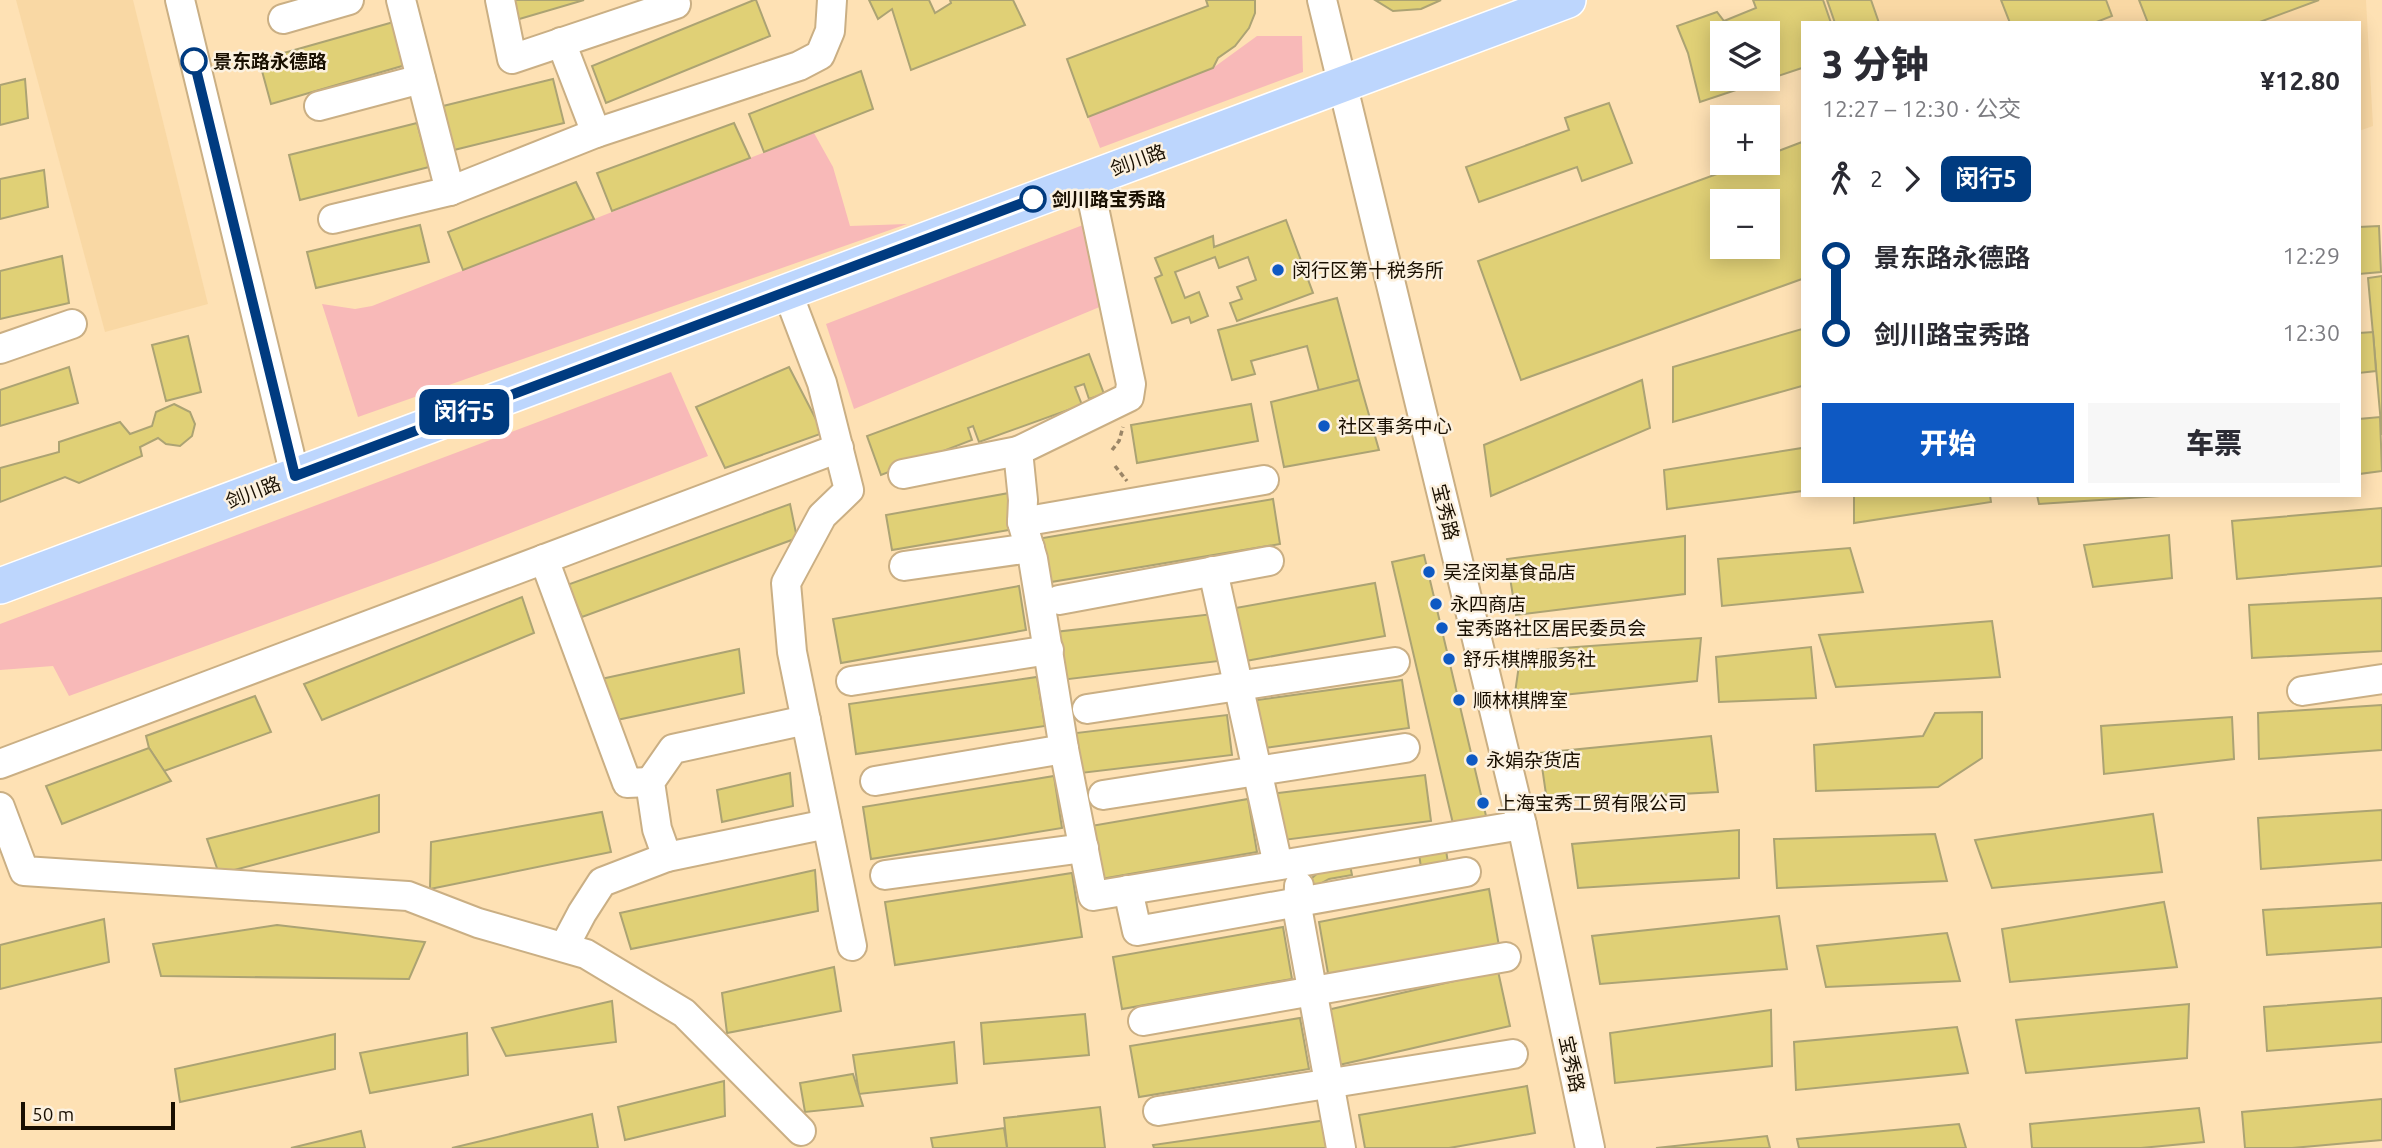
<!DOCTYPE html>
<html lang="zh">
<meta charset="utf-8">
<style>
body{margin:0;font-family:Ubuntu,"Noto Sans SC",sans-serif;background:#f7f7f7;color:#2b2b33;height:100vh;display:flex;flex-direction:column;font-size:26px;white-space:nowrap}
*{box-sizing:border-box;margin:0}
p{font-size:23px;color:#7c7c81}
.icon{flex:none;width:38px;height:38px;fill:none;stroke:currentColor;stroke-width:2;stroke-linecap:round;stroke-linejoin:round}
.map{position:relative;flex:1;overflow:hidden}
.details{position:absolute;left:1801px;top:21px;width:560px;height:476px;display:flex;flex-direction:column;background:#fff;border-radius:0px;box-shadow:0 4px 18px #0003}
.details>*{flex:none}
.badge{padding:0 14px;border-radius:10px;font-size:24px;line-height:46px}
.controls{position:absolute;left:1710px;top:21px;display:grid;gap:14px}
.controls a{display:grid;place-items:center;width:70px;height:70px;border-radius:0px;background:#fff;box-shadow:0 4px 18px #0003;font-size:35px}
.scale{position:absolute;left:21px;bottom:18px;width:154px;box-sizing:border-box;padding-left:7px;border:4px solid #190f01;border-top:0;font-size:19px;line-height:24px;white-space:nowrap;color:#190f01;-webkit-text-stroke:5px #fcf1df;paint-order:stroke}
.map>.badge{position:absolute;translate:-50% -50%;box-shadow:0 0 0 4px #fff}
.legs{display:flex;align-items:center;gap:10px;height:77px;padding:0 21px;font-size:23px}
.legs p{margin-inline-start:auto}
.headline{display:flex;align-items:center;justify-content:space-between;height:119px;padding:0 21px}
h1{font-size:38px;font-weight:800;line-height:52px}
.cta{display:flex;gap:14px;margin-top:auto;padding:14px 21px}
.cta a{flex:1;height:80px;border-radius:0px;background:#0e59c3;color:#fff;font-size:28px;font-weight:800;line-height:80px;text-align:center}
.cta a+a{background:#f7f7f7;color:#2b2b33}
ul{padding:0 21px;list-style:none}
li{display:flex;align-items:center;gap:24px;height:77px;font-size:26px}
li i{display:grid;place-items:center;width:10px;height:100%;margin:0 9px;background:currentColor}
li i::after{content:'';width:18px;height:18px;margin:-9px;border:5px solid;border-radius:50%;background:#fff}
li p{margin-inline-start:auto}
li:first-child i{background:linear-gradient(#0000 50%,currentColor 0)}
li:last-child i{background:linear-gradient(currentColor 50%,#0000 0)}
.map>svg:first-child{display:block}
.built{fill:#f9d8a4}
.green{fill:#f8b9b8}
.building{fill:#e0d076;stroke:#aca373;stroke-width:2;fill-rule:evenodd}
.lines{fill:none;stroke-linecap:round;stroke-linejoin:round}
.minor-casing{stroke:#caaf84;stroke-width:32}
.major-casing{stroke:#fff;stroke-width:38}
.path{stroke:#9b8667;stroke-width:3.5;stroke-dasharray:5 3.5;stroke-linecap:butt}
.minor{stroke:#fff;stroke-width:28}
.major{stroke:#bdd6fd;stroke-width:35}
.line-1-casing{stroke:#fff;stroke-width:16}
.line-1{stroke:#003b80;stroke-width:10}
.stop-1-dot{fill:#fff;stroke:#003b80;stroke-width:3.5}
.poi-dot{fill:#0e59c3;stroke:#fcf1df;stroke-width:2.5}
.labels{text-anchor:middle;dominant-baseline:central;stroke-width:5;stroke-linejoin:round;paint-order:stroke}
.stop-label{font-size:19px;font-weight:bold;fill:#190f01;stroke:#fcf1df;text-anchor:start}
.street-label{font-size:19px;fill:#190f01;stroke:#fcf1df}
.poi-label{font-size:19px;fill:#190f01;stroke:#fcf1df;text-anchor:start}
</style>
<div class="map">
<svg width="2382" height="1148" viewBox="0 0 2382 1148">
<rect width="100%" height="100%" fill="#fee1b4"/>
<!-- built -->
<g class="built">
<polygon points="16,0 133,0 208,304 105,332"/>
<polygon points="1823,0 2366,0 2373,126 2359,131 2359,23 1831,23"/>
</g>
<!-- green -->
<g class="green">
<polygon points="1257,36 1302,36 1303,72 1100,148 1088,117 1213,68"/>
<polygon points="814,133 833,167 850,226 907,224 358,417 322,304 355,309 372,306"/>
<polygon points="1083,225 1102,306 854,409 826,324"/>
<polygon points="671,372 708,456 436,562 69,696 53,666 0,670 0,624"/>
</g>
<!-- building -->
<g class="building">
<polygon points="510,0 584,0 516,20"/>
<polygon points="754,0 756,0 770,36 606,103 592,66"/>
<polygon points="869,0 929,0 935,13 951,3 950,0 1013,0 1025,25 911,70 892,9 878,19"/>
<polygon points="1206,0 1255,0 1255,13 1249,28 1235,46 1218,58 1213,68 1088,117 1067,59 1208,6"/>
<polygon points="1375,0 1441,0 1421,9 1393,11"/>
<path d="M1753 0H1823L1831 23H1802V68L1700 102 1688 53 1677 26 1717 12 1724 21 1756 8ZM1722 33H1768V79H1722Z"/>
<polygon points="1827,0 1871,0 1879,23 1835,23"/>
<polygon points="2001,0 2106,0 2112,16 2094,23 2010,23"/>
<polygon points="2139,0 2319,0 2257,23 2148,23"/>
<polygon points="397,21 409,64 271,104 259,60"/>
<polygon points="861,71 873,109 764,152 749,114"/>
<polygon points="25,79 28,118 0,125 0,85"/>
<polygon points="553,79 564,123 454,150 443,106"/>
<polygon points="1609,103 1632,163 1582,181 1577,167 1479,202 1466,167 1569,130 1565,118"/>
<polygon points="417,123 429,167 300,200 289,155"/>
<polygon points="734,123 750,158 612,211 597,173"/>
<path d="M1802 142V279L1521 380 1478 261 1747 163H1768V155ZM1722 201H1768V247H1722Z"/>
<polygon points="44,170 48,207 0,219 0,179"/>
<polygon points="576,182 594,219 463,270 448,232"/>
<polygon points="1286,220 1313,293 1237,321 1230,303 1242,299 1237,287 1256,280 1248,257 1219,268 1215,257 1175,272 1185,298 1199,292 1208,316 1191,323 1189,317 1172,323 1155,278 1162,275 1155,258 1213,236 1214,247"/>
<polygon points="420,225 429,262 316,288 307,252"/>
<polygon points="2379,226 2381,272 2359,274 2359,227"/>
<polygon points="62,256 69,303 0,319 0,271"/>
<polygon points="2382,276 2382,435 2368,278"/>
<polygon points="1337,298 1359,380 1319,391 1307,346 1251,361 1255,374 1232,380 1218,330"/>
<polygon points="1802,329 1802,386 1673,422 1673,367"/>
<polygon points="2373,332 2376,371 2359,373 2359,333"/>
<polygon points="188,336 201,392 166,401 152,345"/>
<polygon points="1089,354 1104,394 1089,399 1084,384 1075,387 1082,405 979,442 973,426 968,428 972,440 881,475 867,436"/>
<polygon points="69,367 78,403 0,426 0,390"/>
<polygon points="789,367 823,433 725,468 696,407"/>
<polygon points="1359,380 1379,450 1284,467 1271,402"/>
<polygon points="1642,380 1650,428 1491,496 1484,445"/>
<polygon points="174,404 190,412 195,424 192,436 180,446 166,444 158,438 140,447 142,456 79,483 65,477 0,502 0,468 59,452 59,442 120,422 130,434 152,426 156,412"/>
<polygon points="1251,404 1258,441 1137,463 1131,425"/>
<polygon points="2380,417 2382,471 2359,474 2359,419"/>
<polygon points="1802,448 1802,491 1667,509 1664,470"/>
<polygon points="1009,493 1015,529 892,550 886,515"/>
<polygon points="1854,495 1990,495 1991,502 1854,523"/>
<polygon points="2037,495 2176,495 2039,504"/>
<polygon points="1273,499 1280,544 1045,583 1037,539"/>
<polygon points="790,504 797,538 582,617 567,585"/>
<polygon points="2382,508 2382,566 2237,579 2232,521"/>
<polygon points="2169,535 2172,578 2093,587 2084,545"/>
<polygon points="1685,536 1685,594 1516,615 1507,559"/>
<polygon points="1850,548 1863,592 1722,606 1718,559"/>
<polygon points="1424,555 1487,820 1454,828 1392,562"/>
<polygon points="1375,583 1385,636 1240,662 1230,609"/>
<polygon points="1019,586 1026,630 841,663 833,619"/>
<polygon points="522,597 534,633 322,720 304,684"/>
<polygon points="2382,598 2382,651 2252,658 2249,605"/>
<polygon points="1213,614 1219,661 1061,680 1055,632"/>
<polygon points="1992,621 2000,677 1836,687 1819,635"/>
<polygon points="1701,638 1697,681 1514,700 1521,651"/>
<polygon points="1811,647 1816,698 1719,702 1716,657"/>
<polygon points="739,649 744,693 612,721 601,679"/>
<polygon points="1037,677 1045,726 856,754 849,704"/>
<polygon points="1402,680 1409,728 1257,749 1250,701"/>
<polygon points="255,696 271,732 164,771 149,748 146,736"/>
<polygon points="2382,705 2382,750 2259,759 2258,713"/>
<polygon points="1982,712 1982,758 1938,787 1816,791 1814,745 1923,736 1935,713"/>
<polygon points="1227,715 1232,755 1081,773 1076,733"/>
<polygon points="2232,717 2234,759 2104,774 2101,726"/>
<polygon points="1711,736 1718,792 1547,801 1540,753"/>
<polygon points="149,748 171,781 62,824 46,786"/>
<polygon points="790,773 793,806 722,822 717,790"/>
<polygon points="1425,775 1431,821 1276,841 1270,794"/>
<polygon points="1054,776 1062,828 871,859 863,807"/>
<polygon points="379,795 379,832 219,874 207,839"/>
<polygon points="1248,799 1257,852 1101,879 1091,826"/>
<polygon points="2382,810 2382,860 2261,869 2258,818"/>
<polygon points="602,812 611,852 430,889 431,842"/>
<polygon points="2153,814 2162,872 1992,888 1975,840"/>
<polygon points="1739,830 1739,878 1578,888 1572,844"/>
<polygon points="1935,834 1947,881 1777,888 1774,839"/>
<polygon points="1446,850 1449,870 1422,874 1419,854"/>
<polygon points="1350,865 1352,875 1329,879 1320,884 1321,892 1314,893 1312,878 1320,871"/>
<polygon points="815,870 818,911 631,949 620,913"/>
<polygon points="1072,873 1082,937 895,965 885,902"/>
<polygon points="1489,889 1499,946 1329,979 1319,922"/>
<polygon points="2164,902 2177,967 2010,982 2002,929"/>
<polygon points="2382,903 2382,947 2267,955 2263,910"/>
<polygon points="1779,916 1787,969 1600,984 1592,936"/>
<polygon points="104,919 109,962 0,989 0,945"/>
<polygon points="277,925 425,942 409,979 161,976 153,944"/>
<polygon points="1283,927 1292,979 1122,1009 1113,957"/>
<polygon points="1947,933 1960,981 1826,987 1817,946"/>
<polygon points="834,967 841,1011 727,1033 722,993"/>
<polygon points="1498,971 1510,1026 1339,1065 1327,1010"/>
<polygon points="2382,998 2382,1042 2267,1051 2264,1007"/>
<polygon points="612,1001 616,1042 506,1056 492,1028"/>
<polygon points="2189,1004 2187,1058 2026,1073 2016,1020"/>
<polygon points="1771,1010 1772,1066 1615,1083 1610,1033"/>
<polygon points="1085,1014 1089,1055 984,1064 981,1023"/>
<polygon points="1300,1018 1309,1069 1139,1097 1130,1046"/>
<polygon points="1957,1027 1968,1073 1796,1090 1794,1042"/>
<polygon points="467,1033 468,1075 370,1093 360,1053"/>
<polygon points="335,1034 335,1069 180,1102 175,1069"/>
<polygon points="954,1042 957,1083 859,1094 853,1055"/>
<polygon points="853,1074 863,1106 805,1112 800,1083"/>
<polygon points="724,1081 725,1116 625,1140 618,1107"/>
<polygon points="1527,1086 1535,1133 1449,1148 1365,1148 1359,1115"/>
<polygon points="2382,1099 2382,1140 2292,1148 2245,1148 2242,1112"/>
<polygon points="1100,1107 1105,1148 1007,1148 1004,1118"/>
<polygon points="2199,1108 2204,1142 2141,1148 2032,1148 2030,1124"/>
<polygon points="592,1114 598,1148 452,1148"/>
<polygon points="1327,1120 1331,1148 1154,1148 1153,1145"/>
<polygon points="1959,1124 1966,1148 1799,1148 1797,1139"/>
<polygon points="1004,1128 1007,1148 933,1148 931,1138"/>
<polygon points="361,1131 365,1148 291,1148"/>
<polygon points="1767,1136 1770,1148 1656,1148"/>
</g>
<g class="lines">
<defs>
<g id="minor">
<polyline points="180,0 295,476"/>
<polyline points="401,0 450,191"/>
<polyline points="500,0 512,59 676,4"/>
<polyline points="1322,0 1522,825 1590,1148"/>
<polyline points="283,19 349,0"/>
<polyline points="561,42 596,133"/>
<polyline points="319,106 421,79"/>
<polyline points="1088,179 1131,384 1129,397 1018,451 1023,500 1022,522 1033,559 1064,749 1093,896 1522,825"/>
<polyline points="333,219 450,191 596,133 799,66 820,55 830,31 832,0"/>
<polyline points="787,291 822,383 849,490 822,516 786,583 792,652 852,946"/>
<polyline points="0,349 72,324"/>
<polyline points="903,474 1018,451"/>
<polyline points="1022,522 1264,480"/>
<polyline points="544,559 627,783 650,782"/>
<polyline points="904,566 1030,548"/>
<polyline points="1213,571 1278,865"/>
<polyline points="1059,600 1269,561"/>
<polyline points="851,681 1049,650"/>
<polyline points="2302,691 2382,679"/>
<polyline points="1087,709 1395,662"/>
<polyline points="0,764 839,448"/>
<polyline points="875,781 1064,749"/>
<polyline points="1103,795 1405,748"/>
<polyline points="0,807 24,871 408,896 478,923 586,954 684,1013 801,1131"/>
<polyline points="667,857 827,824"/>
<polyline points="885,875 1084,848"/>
<polyline points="1299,886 1298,912 1341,1148"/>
<polyline points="1128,890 1137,931 1466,872"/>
<polyline points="564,947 582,913 602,882 667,857 657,829 650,782 673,749 806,720"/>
<polyline points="1143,1021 1506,957"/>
<polyline points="1158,1111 1513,1054"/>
</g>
<polyline id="major" points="0,586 1568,0"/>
</defs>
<!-- minor casing -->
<use href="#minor" class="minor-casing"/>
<!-- major casing -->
<use href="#major" class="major-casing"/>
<!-- path -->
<g class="path">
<polyline points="1112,450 1119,441 1123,427"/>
<polyline points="1115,466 1127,481"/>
</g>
<!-- minor -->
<use href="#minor" class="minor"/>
<!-- major -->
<use href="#major" class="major"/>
</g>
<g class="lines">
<defs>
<polyline id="line-1" points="194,61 295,476 1033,199"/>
</defs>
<!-- line-1 casing -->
<use href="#line-1" class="line-1-casing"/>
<!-- line-1 -->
<use href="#line-1" class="line-1"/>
</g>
<!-- markers -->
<g class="stop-1-dot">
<circle cx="194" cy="61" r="12"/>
<circle cx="1033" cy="199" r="12"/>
</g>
<g class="poi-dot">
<circle cx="1278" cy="270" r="7"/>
<circle cx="1324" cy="426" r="7"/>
<circle cx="1429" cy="572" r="7"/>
<circle cx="1436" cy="604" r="7"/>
<circle cx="1442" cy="628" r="7"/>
<circle cx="1449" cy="659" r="7"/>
<circle cx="1459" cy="700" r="7"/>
<circle cx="1472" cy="760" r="7"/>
<circle cx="1483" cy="803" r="7"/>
</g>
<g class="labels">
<!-- stop labels -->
<g class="stop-label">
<text x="213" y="61">景东路永德路</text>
<text x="1052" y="199">剑川路宝秀路</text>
</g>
<!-- street labels -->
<g class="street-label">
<text transform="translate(1138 160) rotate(-20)">剑川路</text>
<text transform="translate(253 492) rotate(-21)">剑川路</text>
<text transform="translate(1446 512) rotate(76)">宝秀路</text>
<text transform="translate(1572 1064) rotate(78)">宝秀路</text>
</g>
<!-- poi labels -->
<g class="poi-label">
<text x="1292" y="270">闵行区第十税务所</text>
<text x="1338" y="426">社区事务中心</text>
<text x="1443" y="572">吴泾闵基食品店</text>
<text x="1450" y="604">永四商店</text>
<text x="1456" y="628">宝秀路社区居民委员会</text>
<text x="1463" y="659">舒乐棋牌服务社</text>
<text x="1473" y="700">顺林棋牌室</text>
<text x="1486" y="760">永娟杂货店</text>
<text x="1497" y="803">上海宝秀工贸有限公司</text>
</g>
</g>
</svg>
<div class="controls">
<a><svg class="icon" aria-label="layers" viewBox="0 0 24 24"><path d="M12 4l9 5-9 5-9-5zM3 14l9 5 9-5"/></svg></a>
<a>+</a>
<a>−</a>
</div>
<div class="scale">50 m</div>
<b class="badge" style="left:464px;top:412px;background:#003b80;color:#fff">闵行5</b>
<section class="details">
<div class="headline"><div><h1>3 分钟</h1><p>12:27 – 12:30 · 公交</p></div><b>¥12.80</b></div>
<div class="legs"><svg class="icon" aria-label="walk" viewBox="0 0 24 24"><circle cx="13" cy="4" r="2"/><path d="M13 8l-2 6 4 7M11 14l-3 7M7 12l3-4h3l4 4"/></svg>2<svg class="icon" aria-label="forward" viewBox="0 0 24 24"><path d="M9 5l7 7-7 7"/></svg><b class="badge" style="background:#003b80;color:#fff">闵行5</b></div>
<ul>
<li><i style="color:#003b80"></i><b>景东路永德路</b><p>12:29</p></li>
<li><i style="color:#003b80"></i><b>剑川路宝秀路</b><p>12:30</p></li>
</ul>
<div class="cta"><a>开始</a><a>车票</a></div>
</section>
</div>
